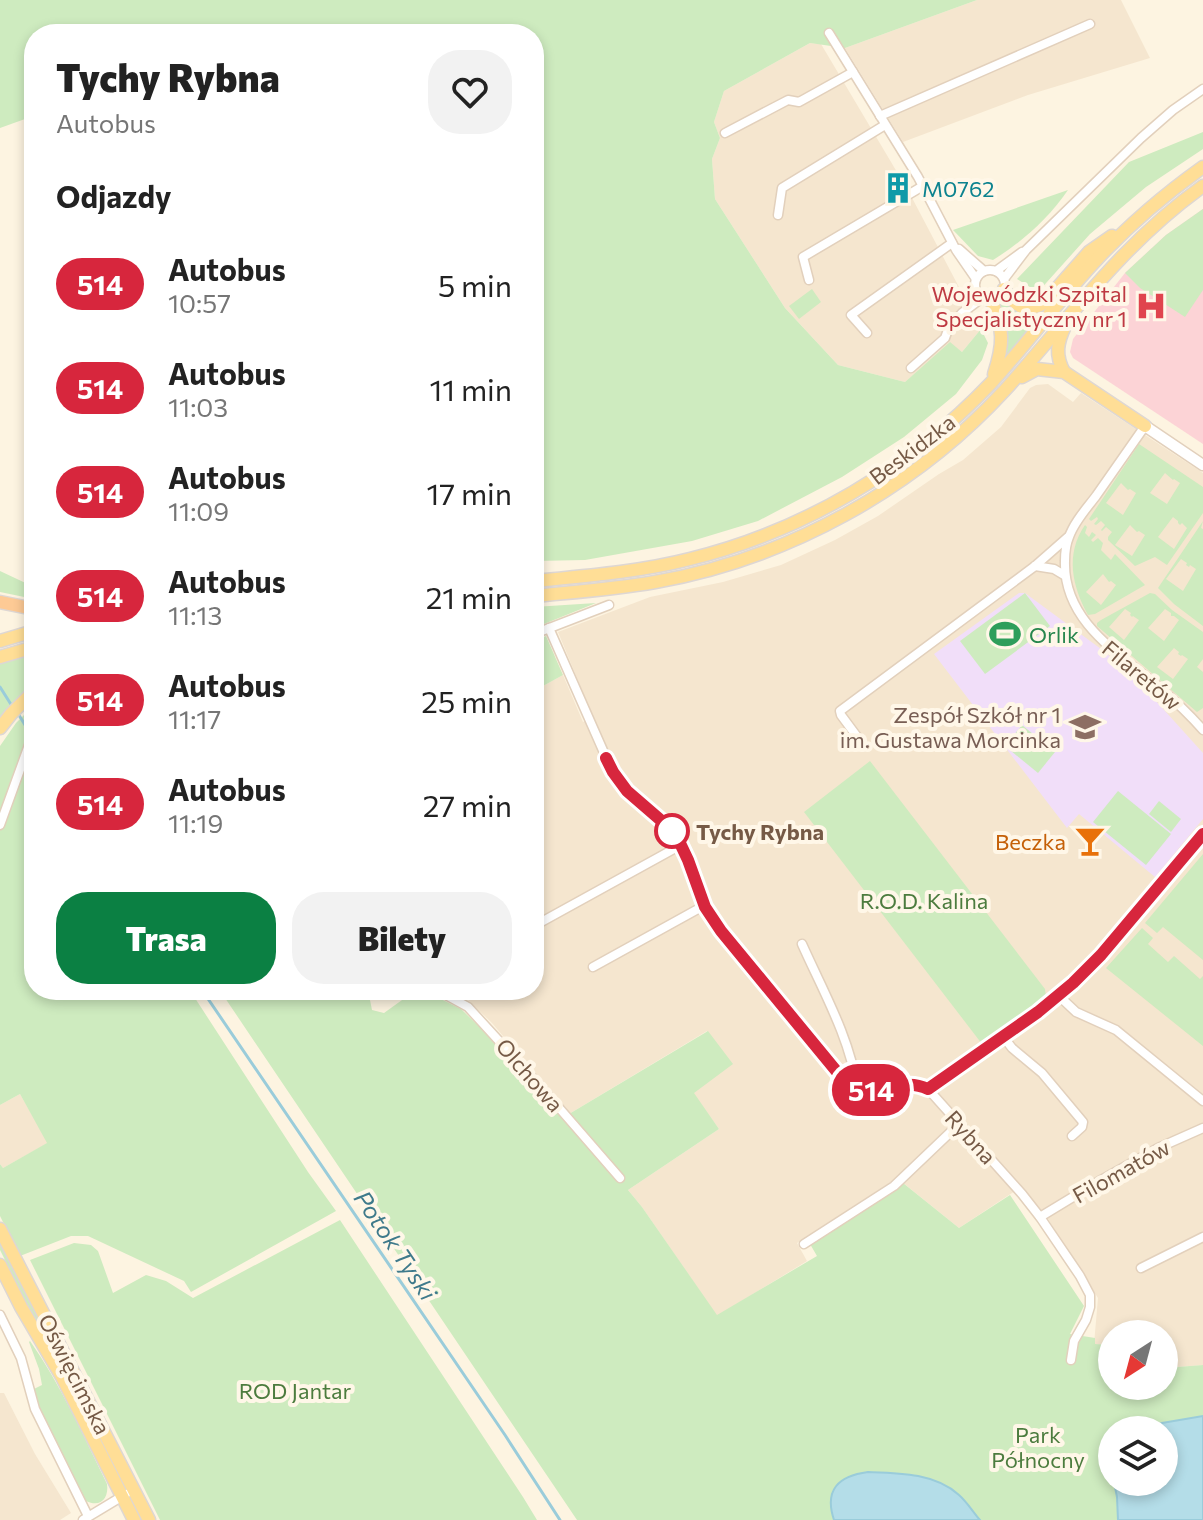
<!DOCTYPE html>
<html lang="pl">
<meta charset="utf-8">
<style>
body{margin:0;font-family:Commissioner,sans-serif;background:#f2f2f2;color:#222;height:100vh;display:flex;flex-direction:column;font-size:30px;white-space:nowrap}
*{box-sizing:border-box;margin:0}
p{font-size:26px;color:#767676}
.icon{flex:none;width:44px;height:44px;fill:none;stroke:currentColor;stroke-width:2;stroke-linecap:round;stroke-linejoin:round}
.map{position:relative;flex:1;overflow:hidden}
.details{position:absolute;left:24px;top:24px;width:520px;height:976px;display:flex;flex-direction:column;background:#fff;border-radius:32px;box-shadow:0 4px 12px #0003}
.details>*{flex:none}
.badge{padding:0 16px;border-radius:26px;font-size:28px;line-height:52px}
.needle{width:52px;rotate:216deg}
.fabs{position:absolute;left:1098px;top:1320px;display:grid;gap:16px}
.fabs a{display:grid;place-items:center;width:80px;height:80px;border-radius:50%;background:#fff;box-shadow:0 4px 12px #0003;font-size:40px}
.map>.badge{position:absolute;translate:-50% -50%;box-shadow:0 0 0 4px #fff}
h2{padding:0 32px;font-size:30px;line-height:72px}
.round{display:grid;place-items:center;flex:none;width:84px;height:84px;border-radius:32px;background:#f2f2f2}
.summary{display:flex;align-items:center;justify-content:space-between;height:136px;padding:0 32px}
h1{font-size:38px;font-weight:800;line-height:60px}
.action{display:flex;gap:16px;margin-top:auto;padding:16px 32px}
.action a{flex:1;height:92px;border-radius:32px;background:#0b8043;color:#fff;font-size:32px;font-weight:800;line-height:92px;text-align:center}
.action a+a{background:#f2f2f2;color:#222}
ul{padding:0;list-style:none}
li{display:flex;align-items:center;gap:24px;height:104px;padding:0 32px}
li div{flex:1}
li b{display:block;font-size:30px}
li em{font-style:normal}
li .badge{min-width:88px;font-weight:700;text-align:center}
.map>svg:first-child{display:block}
.residential{fill:#f5e6cf}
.education{fill:#f1def9}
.medical{fill:#fcd3d6}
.green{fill:#ceebbf;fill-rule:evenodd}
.water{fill:#b4dde8;stroke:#9accda;stroke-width:2}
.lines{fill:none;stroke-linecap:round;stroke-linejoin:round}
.stream{stroke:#9accda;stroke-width:3}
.minor-casing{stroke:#e2d0bc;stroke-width:11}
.tertiary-casing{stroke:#e2d0bc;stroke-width:13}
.primary-casing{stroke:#ded7d3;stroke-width:15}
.trunk-casing{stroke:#ded7d3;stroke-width:15}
.minor{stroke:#fff;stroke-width:8}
.tertiary{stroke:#fff;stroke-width:10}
.primary{stroke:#ffde96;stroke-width:12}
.trunk{stroke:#fdca95;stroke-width:12}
.line-casing{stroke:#fff;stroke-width:18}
.line{stroke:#d7263d;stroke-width:12}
.stop-dot{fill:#fff;stroke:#d7263d;stroke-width:4}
.labels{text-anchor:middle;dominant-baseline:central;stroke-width:8;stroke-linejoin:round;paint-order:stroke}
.culture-label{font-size:22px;fill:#0d838f;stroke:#fff7e8;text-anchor:start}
.health-label{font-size:22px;fill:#be3a42;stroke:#fff7e8;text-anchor:end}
.street-label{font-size:22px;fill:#765a46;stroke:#fff7e8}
.leisure-label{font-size:22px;fill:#27864d;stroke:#fff7e8;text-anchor:start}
.education-label{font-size:22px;fill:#785e54;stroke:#fff7e8;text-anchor:end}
.stop-label{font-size:22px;font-weight:bold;fill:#765a46;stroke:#fff7e8;text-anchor:start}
.food-label{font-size:22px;fill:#c56008;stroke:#fff7e8;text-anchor:end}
.park-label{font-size:22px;fill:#4c7c3e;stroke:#fff7e8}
.water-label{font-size:24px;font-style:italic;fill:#3f7a8b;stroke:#fff7e8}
</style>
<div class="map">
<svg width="1203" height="1520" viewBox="0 0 1203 1520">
<rect width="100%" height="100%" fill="#fdf4e1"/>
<!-- residential -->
<g class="residential">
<polygon points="977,0 1121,0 1150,58 1028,95 903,142 845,48"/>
<polygon points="810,43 821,44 910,194 981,329 962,352 950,343 905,382 838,365 785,308 715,199 712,159 720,138 714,122 724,91"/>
<polygon points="1048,384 1073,402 1081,393 1203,473 1203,1365 1164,1368 1164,1334 1112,1334 1112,1345 1094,1344 1098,1298 1045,1214 1021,1187 959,1228 897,1178 797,1243 807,1261 717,1316 642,1207 628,1190 719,1129 693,1093 707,1031 569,1114 492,1023 468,1000 458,994 445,990 534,990 534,839 540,835 534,825 534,691 563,675 583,722 593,717 558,632 650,597 723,582 781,565 835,540 878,516 939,474 963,460 1001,427 1030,388 1036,385"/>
<polygon points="20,1094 48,1143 3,1168 0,1164 0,1105"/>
<polygon points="0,1393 4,1393 35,1454 71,1513 60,1520 0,1520"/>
</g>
<!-- education -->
<polygon class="education" points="1019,593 1025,593 1101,649 1154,693 1156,701 1203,753 1203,819 1155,877 1079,814 1067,828 934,654"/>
<!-- medical -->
<polygon class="medical" points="1203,209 1203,444 1073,358 1070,352 1073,339 1125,273 1166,235"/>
<!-- green -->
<g class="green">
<polygon points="0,0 977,0 845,48 810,43 724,91 714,122 720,138 712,159 715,199 785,308 838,365 905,382 950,342 962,352 981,329 988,343 982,360 956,394 904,437 842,477 758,521 692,541 585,560 534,561 534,34 34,34 34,130 25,119 0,128"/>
<polygon points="1203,132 1203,149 1146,187 1090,234 1038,292 1017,279 1129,162"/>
<path d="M1068 190C1048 219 1022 242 993 260L978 256 953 230Z"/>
<polygon points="1203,209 1203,290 1185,317 1140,288 1125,273 1166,235"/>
<polygon points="812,289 821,302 799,319 789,306"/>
<polygon points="1004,298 1047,308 1006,357 1004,356 996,303"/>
<path d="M1139 444 1203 487V513L1167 565 1155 557 1135 566 1108 540V537L1112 532 1106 527 1102 531 1101 530 1105 525 1101 521 1096 525 1094 524 1098 519 1097 517 1091 521 1089 519ZM1165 473 1173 480 1174 479 1180 483 1167 504 1150 493ZM1121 483 1128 490 1130 489 1136 493 1123 515 1106 503ZM1173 517 1178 521V523L1180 525 1182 523 1187 528 1174 549 1158 537ZM1130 525 1137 532 1139 531 1145 535 1132 556 1115 545Z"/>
<path d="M1203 521 1201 528 1203 529V626L1174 604 1158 588ZM1181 559 1187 563 1186 565 1189 567 1190 565 1196 569 1183 591 1166 579Z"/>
<path d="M1085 525 1087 527 1085 533 1089 537 1092 532 1096 535 1091 540 1093 542 1098 538 1103 543 1101 550 1111 560 1115 554 1145 585 1095 614 1088 615C1072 586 1065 554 1085 525ZM1103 574 1109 582 1111 581 1116 585 1101 605 1086 592Z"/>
<polygon points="0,571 34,587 34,599 0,592"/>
<polygon points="1025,593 1050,626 985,674 960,641"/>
<path d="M1150 593 1155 594 1172 610 1203 632V659L1197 667 1203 672V708L1197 712 1097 626V623L1101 620ZM1125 609 1131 613 1130 615 1132 617 1133 616 1139 620 1124 640 1109 627ZM1165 609 1171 613V616H1174L1179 620 1164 641 1148 628ZM1174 648 1179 652 1178 654 1181 656 1182 655 1188 659 1173 679 1157 667Z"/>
<polygon points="596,603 534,628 534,607"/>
<polygon points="546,636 563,675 534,691 534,641"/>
<polygon points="34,653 34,686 0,721 0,664"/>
<polygon points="34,705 34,990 198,990 193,995 308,1172 336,1211 191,1292 184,1281 88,1236 71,1236 20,1256 0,1216 0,1164 3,1168 47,1143 20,1094 0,1105 0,746 16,723"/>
<polygon points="1022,725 1055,752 1038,773 1005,746"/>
<polygon points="870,761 1045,989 1046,997 982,1044 804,812"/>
<polygon points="1118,791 1171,834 1146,865 1093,822"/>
<polygon points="1159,801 1181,819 1171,832 1149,814"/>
<polygon points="1203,854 1203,960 1163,927 1157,933 1145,923"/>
<polygon points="1142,928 1153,938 1148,944 1168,962 1174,956 1200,979 1203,976 1203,1046 1106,968"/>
<path d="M224 990H368L372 1010 384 1013 409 995H419L441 999 461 1009 488 1035 562 1116 569 1114 708 1031 733 1064 694 1093 719 1129 628 1190 642 1207 717 1315 817 1256 810 1244 903 1183 959 1228 1010 1195 1084 1306 1070 1334 1095 1338V1344L1112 1345V1386H1164V1368L1203 1365V1520H577L221 992ZM1112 1430H1164V1482H1112Z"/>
<polygon points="340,1220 523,1497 537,1520 160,1520 30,1260 74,1243 91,1245 98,1251 113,1293 146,1275 166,1281 193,1298"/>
<polygon points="0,1240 65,1373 45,1340 0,1250"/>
<path d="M30 1341C61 1385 83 1435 107 1484 109 1498 101 1508 86 1501L39 1407 34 1389 42 1385 39 1369 29 1342Z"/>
</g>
<!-- water -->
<g class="water">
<polygon points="1203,1416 1203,1520 1118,1520 1117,1497 1114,1482 1164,1482 1164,1430 1141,1430 1162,1423"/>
<path d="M868 1472C898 1473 935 1473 959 1495 967 1502 973 1512 980 1520H834C824 1490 838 1476 868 1472Z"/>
</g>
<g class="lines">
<!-- stream -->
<g class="stream">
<polyline points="0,687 12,706"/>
<polyline points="17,712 30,733"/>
<polyline points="202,990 505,1435 560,1520"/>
</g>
<defs>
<g id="minor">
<polyline points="829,33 918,177 956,250 976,279"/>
<polyline points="880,116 1090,24"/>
<polyline points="725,133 788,100 799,102 853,72"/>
<polyline points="778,215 782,188 885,125"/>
<polyline points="959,249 984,271"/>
<circle cx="990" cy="285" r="15"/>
<polyline points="996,271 1022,252"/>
<polyline points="1004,279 1026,250 1141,138 1173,110 1203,89"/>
<polyline points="809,280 803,257 923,186"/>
<polyline points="867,333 851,315 952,243"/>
<polyline points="911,368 945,338 949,327 962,313 982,298"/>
<path d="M1145 426C1129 449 1112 473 1096 496 1087 508 1074 522 1069 537 1066 544 1065 553 1065 561 1063 621 1118 653 1159 687 1174 700 1190 715 1203 730"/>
<polyline points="1035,566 1054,569 1064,575"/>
<path d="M549 628 609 764C615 775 621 786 631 795 646 809 665 820 677 838 694 863 696 894 712 919L834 1070C838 1074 842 1080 847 1084 871 1100 899 1077 928 1089L1022 1194 1040 1217 1080 1276 1090 1295V1307L1086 1320 1074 1341 1071 1360"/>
<polyline points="534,634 609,605"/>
<polyline points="864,746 841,715 840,711 1035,566 1068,537"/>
<polyline points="0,825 34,731"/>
<polyline points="534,926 681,845"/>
<path d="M802 944C823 991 850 1038 857 1088"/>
<polyline points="593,967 698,909 705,907"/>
<polyline points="385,990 398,992 413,990"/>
<polyline points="427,990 446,995 468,1007 541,1087 620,1178"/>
<polyline points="1058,995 1076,1012 1116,1030 1203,1101"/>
<polyline points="1002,1035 1012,1048 1042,1073 1083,1122 1082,1127 1072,1136"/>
<polyline points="928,1089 1038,1012 1073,983 1124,929 1203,834"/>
<polyline points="1040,1217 1101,1180 1158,1148 1203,1128"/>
<polyline points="804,1244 894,1186 959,1124"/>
<polyline points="1141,1268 1203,1237"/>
<polyline points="0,1315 21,1358 35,1409 88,1516"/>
<polyline points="83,1520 126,1494"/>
</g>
<polyline id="tertiary" points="1145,426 1203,465"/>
<g id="primary">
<path d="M1004 289C1015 306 1025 314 1044 303L1089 252 1112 236"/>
<path d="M991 300C1004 329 1004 344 994 374"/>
<path d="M1064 372C1055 355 1057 343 1065 326"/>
<polyline points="1022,377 1037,369 1064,372 1145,426"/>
<path d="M534 581C586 576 639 572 690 559 804 531 910 468 991 383 1028 343 1060 298 1098 258 1130 224 1165 194 1203 167"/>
<path d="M534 596C574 592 615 589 655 582 787 559 914 489 1005 390 1070 318 1123 243 1203 186"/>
<polyline points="0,641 34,631"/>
<polyline points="0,657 34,647"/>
<polyline points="0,728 11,714 34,691"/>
<polyline points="0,1229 149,1520"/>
<polyline points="0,1265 21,1307 62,1377 134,1520"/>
</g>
<polyline id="trunk" points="0,602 34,609"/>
</defs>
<!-- minor casing -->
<use href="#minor" class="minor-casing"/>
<!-- tertiary casing -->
<use href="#tertiary" class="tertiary-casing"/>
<!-- primary casing -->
<use href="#primary" class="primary-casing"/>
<!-- trunk casing -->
<use href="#trunk" class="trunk-casing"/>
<!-- minor -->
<use href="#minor" class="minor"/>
<!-- tertiary -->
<use href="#tertiary" class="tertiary"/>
<!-- primary -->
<use href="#primary" class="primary"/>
<!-- trunk -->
<use href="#trunk" class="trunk"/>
</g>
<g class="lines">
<defs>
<path id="line" d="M606 758 613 772 627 791 664 823 679 841 688 860 705 907 721 931 847 1084C855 1087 864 1091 874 1091 895 1090 905 1079 928 1089L1038 1012 1073 983 1101 955 1203 834"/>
</defs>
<!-- line casing -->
<use href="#line" class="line-casing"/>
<!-- line -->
<use href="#line" class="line"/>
</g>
<!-- icons -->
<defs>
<symbol id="building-bare" viewBox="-9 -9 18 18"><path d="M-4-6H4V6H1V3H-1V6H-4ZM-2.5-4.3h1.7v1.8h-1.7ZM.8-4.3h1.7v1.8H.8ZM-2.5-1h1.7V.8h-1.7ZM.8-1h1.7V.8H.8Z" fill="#0f9aa8" stroke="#fff7e8" stroke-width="2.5" paint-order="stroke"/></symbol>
<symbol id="hospital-bare" viewBox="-9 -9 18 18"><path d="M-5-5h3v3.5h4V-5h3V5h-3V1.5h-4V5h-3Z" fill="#e0444e" stroke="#fff7e8" stroke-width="2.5" paint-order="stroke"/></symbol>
<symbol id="stadium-bare" viewBox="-9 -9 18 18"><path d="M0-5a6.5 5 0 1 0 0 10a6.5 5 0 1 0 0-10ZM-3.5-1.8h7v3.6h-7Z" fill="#2e9e5b" stroke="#fff7e8" stroke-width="2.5" paint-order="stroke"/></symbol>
<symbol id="school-bare" viewBox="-9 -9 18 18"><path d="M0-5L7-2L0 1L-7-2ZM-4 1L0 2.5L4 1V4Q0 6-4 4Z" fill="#8d6e63" stroke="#fff7e8" stroke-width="2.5" paint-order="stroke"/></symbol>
<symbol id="bar-bare" viewBox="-9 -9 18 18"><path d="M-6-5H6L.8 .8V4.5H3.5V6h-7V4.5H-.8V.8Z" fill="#e8710a" stroke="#fff7e8" stroke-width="2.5" paint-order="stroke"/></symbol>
</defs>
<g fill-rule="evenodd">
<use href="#building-bare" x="876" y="166" width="44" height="44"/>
<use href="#hospital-bare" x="1129" y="284" width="44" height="44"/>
<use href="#stadium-bare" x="983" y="612" width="44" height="44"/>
<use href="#school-bare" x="1063" y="705" width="44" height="44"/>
<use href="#bar-bare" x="1068" y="819" width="44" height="44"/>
</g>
<!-- markers -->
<circle class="stop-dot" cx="672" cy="831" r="16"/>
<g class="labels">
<!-- culture labels -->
<g class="culture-label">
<text x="922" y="188">M0762</text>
</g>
<!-- health labels -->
<g class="health-label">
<text x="1127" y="293">Wojewódzki Szpital<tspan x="1127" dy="25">Specjalistyczny nr 1</tspan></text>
</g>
<!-- street labels -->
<g class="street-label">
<text transform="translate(912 449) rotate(-37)">Beskidzka</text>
<text transform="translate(1142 675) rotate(40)">Filaretów</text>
<text transform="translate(530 1075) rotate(49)">Olchowa</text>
<text transform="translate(971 1137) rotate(48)">Rybna</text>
<text transform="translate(1121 1171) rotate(-29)">Filomatów</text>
<text transform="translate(75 1374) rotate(63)">Oświęcimska</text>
</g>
<!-- leisure labels -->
<g class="leisure-label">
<text x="1029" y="634">Orlik</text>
</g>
<!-- education labels -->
<g class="education-label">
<text x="1061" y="714">Zespół Szkół nr 1<tspan x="1061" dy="25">im. Gustawa Morcinka</tspan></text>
</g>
<!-- stop labels -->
<g class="stop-label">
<text x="696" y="831">Tychy Rybna</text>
</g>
<!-- food labels -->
<g class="food-label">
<text x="1066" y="841">Beczka</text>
</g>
<!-- park labels -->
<g class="park-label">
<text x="924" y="900">R.O.D. Kalina</text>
<text x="295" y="1390">ROD Jantar</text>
<text x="1038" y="1434">Park<tspan x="1038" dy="25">Północny</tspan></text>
</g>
<!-- water labels -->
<g class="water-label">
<text transform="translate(396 1245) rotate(56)">Potok Tyski</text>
</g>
</g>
</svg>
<div class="fabs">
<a><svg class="needle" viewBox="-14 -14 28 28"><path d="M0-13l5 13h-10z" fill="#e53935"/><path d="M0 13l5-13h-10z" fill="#767676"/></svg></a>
<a><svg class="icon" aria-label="layers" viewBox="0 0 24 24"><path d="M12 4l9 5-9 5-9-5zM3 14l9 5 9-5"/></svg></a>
</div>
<b class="badge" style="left:871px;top:1090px;background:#d7263d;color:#fff">514</b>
<section class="details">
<div class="summary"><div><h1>Tychy Rybna</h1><p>Autobus</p></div><a class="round"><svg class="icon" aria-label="heart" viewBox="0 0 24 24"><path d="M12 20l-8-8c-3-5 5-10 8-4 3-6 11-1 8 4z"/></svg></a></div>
<h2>Odjazdy</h2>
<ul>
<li><span class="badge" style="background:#d7263d;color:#fff">514</span><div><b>Autobus</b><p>10:57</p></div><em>5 min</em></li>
<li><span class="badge" style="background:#d7263d;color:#fff">514</span><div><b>Autobus</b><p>11:03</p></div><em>11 min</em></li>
<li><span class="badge" style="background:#d7263d;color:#fff">514</span><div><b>Autobus</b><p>11:09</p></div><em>17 min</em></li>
<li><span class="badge" style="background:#d7263d;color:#fff">514</span><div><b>Autobus</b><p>11:13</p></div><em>21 min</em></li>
<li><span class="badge" style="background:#d7263d;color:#fff">514</span><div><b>Autobus</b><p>11:17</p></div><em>25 min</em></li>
<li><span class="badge" style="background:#d7263d;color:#fff">514</span><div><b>Autobus</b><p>11:19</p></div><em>27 min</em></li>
</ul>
<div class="action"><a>Trasa</a><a>Bilety</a></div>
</section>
</div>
